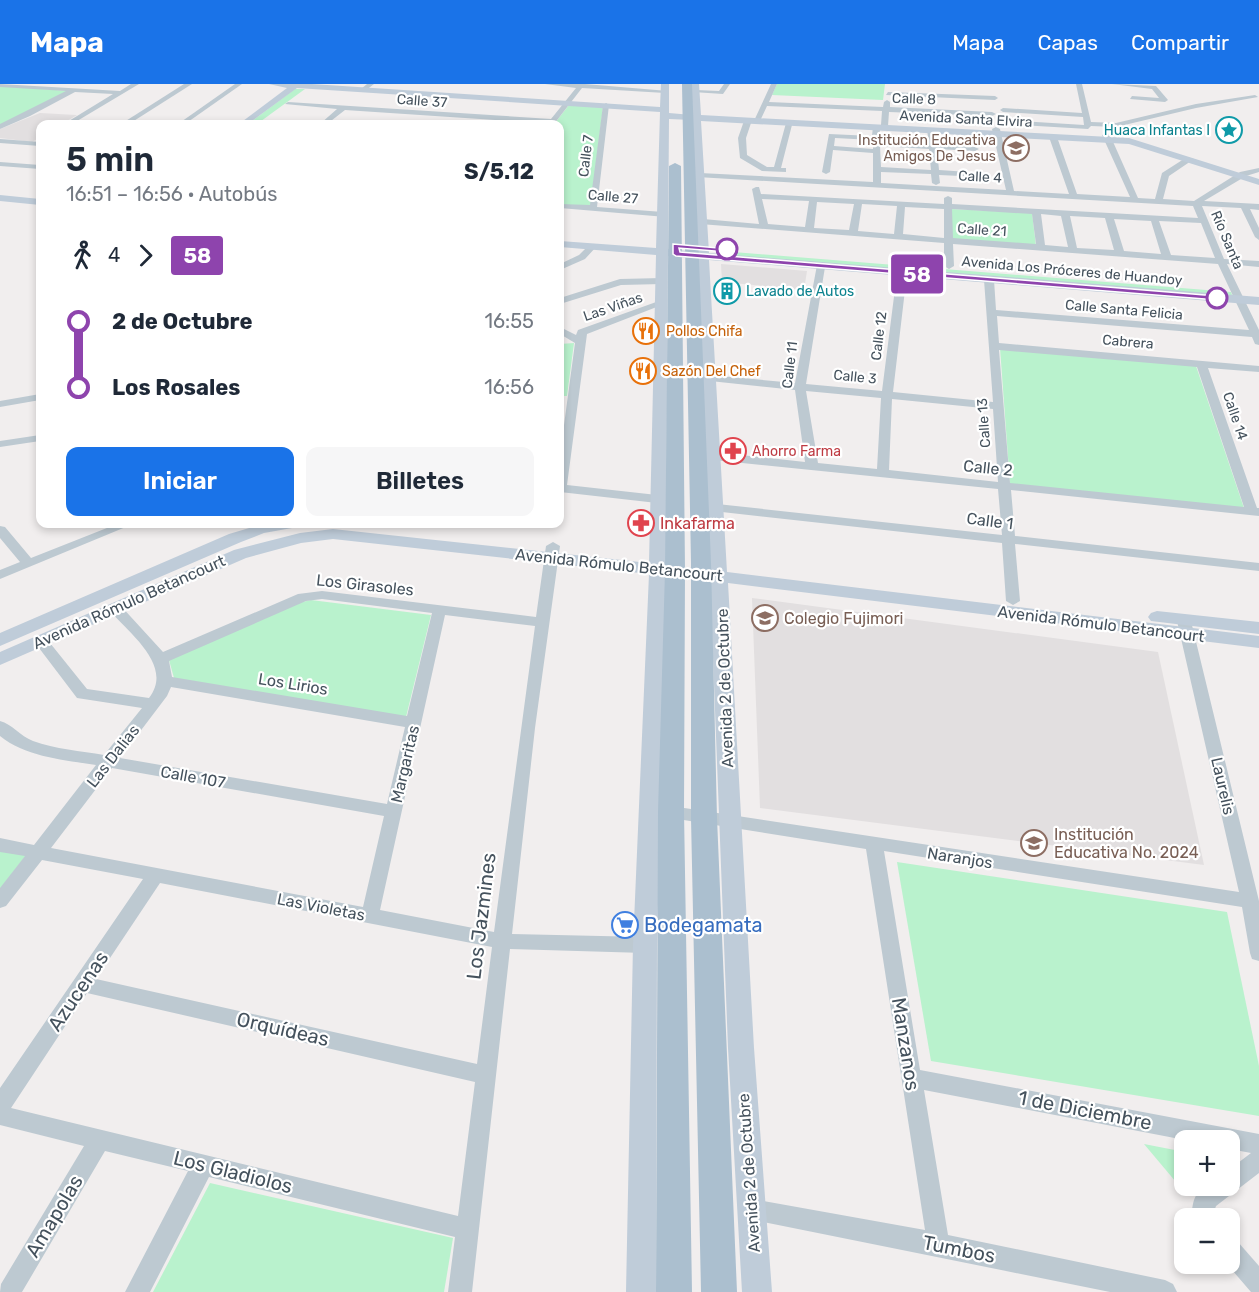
<!DOCTYPE html>
<html lang="es">
<meta charset="utf-8">
<style>
body{margin:0;font-family:Rubik,sans-serif;background:#f6f6f7;color:#1f2937;height:100vh;display:flex;flex-direction:column;font-size:22px;white-space:nowrap}
*{box-sizing:border-box;margin:0}
p{font-size:20px;color:#747a83}
.icon{flex:none;width:33px;height:33px;fill:none;stroke:currentColor;stroke-width:2;stroke-linecap:round;stroke-linejoin:round}
.map{position:relative;flex:1;overflow:hidden}
.side{position:absolute;left:36px;top:36px;width:528px;height:408px;display:flex;flex-direction:column;background:#fff;border-radius:12px;box-shadow:0 3px 9px #0003}
.side>*{flex:none}
.badge{padding:0 12px;border-radius:4px;font-size:21px;line-height:39px}
.buttons{position:absolute;left:1174px;top:1046px;display:grid;gap:12px}
.buttons a{display:grid;place-items:center;width:66px;height:66px;border-radius:12px;background:#fff;box-shadow:0 3px 9px #0003;font-size:30px}
.map>.badge{position:absolute;translate:-50% -50%;box-shadow:0 0 0 3px #fff}
.legs{display:flex;align-items:center;gap:9px;height:66px;padding:0 30px;font-size:20px}
.legs p{margin-inline-start:auto}
.overview{display:flex;align-items:center;justify-content:space-between;height:102px;padding:0 30px}
h1{font-size:33px;font-weight:600;line-height:45px}
.button{display:flex;gap:12px;margin-top:auto;padding:12px 30px}
.button a{flex:1;height:69px;border-radius:12px;background:#1a73e8;color:#fff;font-size:24px;font-weight:600;line-height:69px;text-align:center}
.button a+a{background:#f6f6f7;color:#1f2937}
ul{padding:0 30px;list-style:none}
li{display:flex;align-items:center;gap:21px;height:66px;font-size:22px}
li i{display:grid;place-items:center;width:9px;height:100%;margin:0 8px;background:currentColor}
li i::after{content:'';width:15px;height:15px;margin:-8px;border:4px solid;border-radius:50%;background:#fff}
li p{margin-inline-start:auto}
li:first-child i{background:linear-gradient(#0000 50%,currentColor 0)}
li:last-child i{background:linear-gradient(currentColor 50%,#0000 0)}
header{display:flex;align-items:center;gap:36px;box-sizing:border-box;height:84px;padding:0 30px;background:#1a73e8;color:#fff}
header strong{font-size:28px}
nav{display:flex;gap:33px;margin-inline-start:auto;font-size:21px}
.map>svg:first-child{display:block}
.education{fill:#e2dfe0}
.green{fill:#b9f2cd}
.lines{fill:none;stroke-linecap:round;stroke-linejoin:round}
.street{fill:#bdc9d1;fill-rule:evenodd}
.secondary{fill:#bfccd9;fill-rule:evenodd}
.primary{fill:#abbfcf;fill-rule:evenodd}
.line-1{fill:#8e44ad;stroke:#fff;stroke-width:1.5}
.stop-1-dot{fill:#fff;stroke:#8e44ad;stroke-width:3}
.labels{text-anchor:middle;dominant-baseline:central;stroke-width:4.5;stroke-linejoin:round;paint-order:stroke}
.far-street-label{font-size:14px;fill:#45525d;stroke:#fff}
.far-culture-label{font-size:14px;fill:#0d838f;stroke:#fff;text-anchor:end}
.far-education-label{font-size:14px;fill:#785e54;stroke:#fff;text-anchor:end}
.far-food-label{font-size:14px;fill:#c56008;stroke:#fff;text-anchor:start}
.far-health-label{font-size:14px;fill:#be3a42;stroke:#fff;text-anchor:start}
.street-label{font-size:16px;fill:#45525d;stroke:#fff}
.health-label{font-size:16px;fill:#be3a42;stroke:#fff;text-anchor:start}
.education-label{font-size:16px;fill:#785e54;stroke:#fff;text-anchor:start}
.near-street-label{font-size:20px;fill:#45525d;stroke:#fff}
.near-shop-label{font-size:20px;fill:#366cbe;stroke:#fff;text-anchor:start}
</style>
<header>
<strong>Mapa</strong>
<nav><a>Mapa</a><a>Capas</a><a>Compartir</a></nav>
</header>
<div class="map">
<svg width="1259" height="1208" viewBox="0 0 1259 1208">
<rect width="100%" height="100%" fill="#f1eeee"/>
<!-- education -->
<g class="education">
<polygon points="40,29 77,31 62,40 40,40 40,53 32,58 0,54 0,45"/>
<polygon points="721,180 807,187 804,206 722,198"/>
<polygon points="752,514 1158,568 1204,781 760,724"/>
</g>
<!-- green -->
<g class="green">
<polygon points="777,0 885,0 883,16 772,11"/>
<polygon points="0,2 69,7 0,41"/>
<polygon points="295,5 305,5 257,40 248,40"/>
<polygon points="569,21 603,23 591,120 587,123 560,121 560,40 554,40"/>
<polygon points="951,125 1032,129 1036,162 951,155"/>
<polygon points="721,167 1231,208 1233,214 719,173"/>
<polygon points="574,259 567,312 560,312 560,260"/>
<polygon points="1000,264 1196,282 1244,424 1010,400"/>
<polygon points="311,516 431,531 406,633 174,594 169,576 298,519"/>
<polygon points="0,765 27,770 0,805"/>
<polygon points="897,778 1227,828 1259,982 1259,1032 931,977"/>
<polygon points="1144,1060 1185,1068 1185,1101 1181,1104"/>
<polygon points="210,1099 453,1154 444,1208 153,1208"/>
</g>
<g class="lines">
<!-- street -->
<g class="street">
<polygon points="0,0 120,7 131,0 139,0 72,40 64,40 113,10 75,8 30,32 0,45 0,40 66,7 0,3"/>
<polygon points="184,0 192,0 129,40 121,40"/>
<polygon points="235,0 242,0 185,40 178,40"/>
<polygon points="367,0 374,0 365,7 361,7 361,5"/>
<polygon points="545,0 585,0 668,7 665,9 582,4 554,40 345,26 327,40 320,40 337,25 285,20 288,18 551,35 576,4"/>
<polygon points="724,0 730,0 723,10 693,8 696,6 719,7"/>
<path d="M771 0H777L769 18 883 23 884 18 887 16 890 18V23L992 28 996 30 992 32 889 28 888 42 880 45V58L929 60 927 46 934 44 936 61 975 63 979 65 975 67 937 65 939 86 983 89 987 91 983 93 939 91 940 99 936 101 932 99 931 90 881 88V99L1006 106 992 45 996 43 1000 45 1014 107 1069 110 1049 53 1053 51 1057 53 1077 110 1130 113 1102 51 1106 49 1110 51 1138 114 1155 115 1162 89 1187 73 1194 75 1169 92 1163 115 1194 117 1240 88 1259 84V88L1246 92 1204 117 1259 120V126L1250 125 1259 144V156L1255 153 1241 124 1202 122 1224 175 1259 177V183L1227 180 1259 246V261L1255 260 1252 253 997 232 999 259 1259 282V288L1208 284 1257 424H1259V432L1011 406 1015 452 1259 479V487L1015 460 1020 517 1013 521 1006 517 1002 459 713 427 711 424 713 421 717 420 1002 451 998 405 713 376 707 372 713 368 805 378 795 306 710 297 705 294 710 291 795 299 817 181 825 183 806 300 882 307 897 189 902 186 907 189 893 308 993 318 984 196 989 193 994 196 996 226 1249 246 1218 180 953 160 954 182 949 185 944 182V159L700 140V136L703 135 759 140 752 105 756 103H759L761 110 944 120V114L948 112 952 114V120L1198 134 1193 122 697 93 696 91 700 89 873 98V69L833 66 830 88 826 90 822 88 829 50 872 52 873 42 881 41 882 27 767 22 759 39H753ZM835 54 873 56V65L834 62ZM880 62 929 65 931 86 881 83ZM762 115 809 117 805 143 768 140ZM817 118 854 120 849 146 814 144ZM862 120 897 122 894 150 858 147ZM905 123 944 125V154L903 150ZM952 125 1032 130 1036 160 953 154ZM1041 130 1061 132 1068 163 1045 161ZM1070 132 1105 134 1114 166 1077 164ZM1114 135 1151 137 1161 170 1124 167ZM1159 137 1201 139 1215 174 1171 171ZM999 266 1197 283 1244 423 1010 399ZM806 307 881 314 877 385 818 379ZM892 315 993 325 998 398 889 386Z"/>
<polygon points="1076,0 1082,0 1091,38 1116,39 1196,20 1255,11 1258,13 1196,24 1116,43 1091,42 1088,45 1004,40 1000,38 1004,36 1084,41 1083,33 1003,28 1000,26 1003,24 1082,29"/>
<polygon points="1112,0 1156,2 1168,16 1165,18 1130,15 1132,12 1159,14 1152,5"/>
<polygon points="888,8 995,12 998,14 995,16 886,11"/>
<polygon points="606,19 609,21 597,123 663,128 667,131 666,133 560,124 560,120 590,121 603,21"/>
<polygon points="745,34 752,36 746,54 747,71 767,83 774,83 786,39 793,37 781,84 786,84 786,88 762,87 740,74 738,54"/>
<polygon points="0,55 40,58 40,62 0,59"/>
<polygon points="0,78 40,81 40,85 0,82"/>
<polygon points="589,161 596,163 585,175 560,186 560,180 579,171"/>
<polygon points="620,195 662,194 667,197 662,200 621,201 560,220 560,214"/>
<polygon points="659,217 667,219 587,250 567,401 657,411 663,415 657,419 560,408 560,371 575,259 560,250 560,243 576,251 578,246"/>
<polygon points="40,310 40,316 0,323 0,317"/>
<polygon points="40,351 40,357 0,363 0,357"/>
<polygon points="117,440 133,440 0,495 0,486 20,478 0,454 0,442 5,443 31,474"/>
<path d="M553 458 560 462 535 644 512 850 645 853 652 855 654 861 652 867 645 869 510 865 472 1208H448L455 1153 209 1093 150 1208H125L188 1087 105 1067 22 1208H0L1 1200 84 1062 0 1041V1004L143 795 42 776 6 822 0 824V804L25 772 0 768V754L34 761 96 681C64 676 26 673 0 652V637C12 640 20 652 33 657 55 665 81 667 104 671L142 624 77 614 36 560 34 557 36 554H46L87 605 149 614C174 582 130 550 110 527L108 524 110 521H120L163 568 298 510 322 507 536 533 546 462ZM322 515 432 529 407 632 172 593 169 577 306 517ZM445 531 535 542 494 848 380 826ZM171 603 405 643 387 720 120 674 167 612ZM112 684 384 732 363 823 51 764ZM160 799 492 863 477 980 96 895ZM87 909 475 998 458 1132 11 1024Z"/>
<path d="M1184 532 1191 537 1259 817V877L1252 875 1250 869 1242 823 884 767 920 986 1259 1050V1089L1216 1122 1214 1128 1215 1134H1193C1190 1122 1196 1103 1209 1101 1216 1100 1223 1101 1230 1101V1085L1251 1069 1230 1065V1056H1185L924 1006 948 1151 1165 1196 1173 1200 1177 1208H1110L744 1134 741 1126 744 1118 752 1115 925 1146 866 765 671 734 665 732 663 728 665 724 671 722 1239 808 1177 537Z"/>
<polygon points="1230,1155 1238,1158 1259,1182 1259,1208 1251,1208 1226,1179 1230,1179"/>
</g>
<!-- secondary -->
<g class="secondary">
<path d="M269 0H312L660 23 661 0H669V29L692 31 691 0H699L701 31 1129 54 1259 95V101L1129 60 701 37 709 169 1259 213V221L709 176 727 488 1259 552V564L728 499 754 964 772 1208H742L728 964 710 496 666 492 657 861 656 1208H626L633 861 649 490 333 455 301 459 246 474 0 581V568L234 466 300 449 333 445 649 479 656 171 560 163V157L656 164 660 28 297 4 248 40H239L287 4ZM669 35 692 36 697 168 668 165ZM668 172 697 175 709 486 666 481Z"/>
<polygon points="0,111 40,115 40,121 0,117"/>
<polygon points="263,440 294,440 292,444 264,449 241,458 0,562 0,549 229,450"/>
<polygon points="1157,527 1259,538 1259,550 1151,537 1148,533 1151,529"/>
</g>
<!-- primary -->
<g class="primary">
<polygon points="682,0 692,0 711,479 717,734 737,1208 701,1208 691,734 691,479"/>
<polygon points="675,79 681,82 685,487 684,728 692,1208 656,1208 658,728 665,487 669,82"/>
</g>
</g>
<!-- line-1 -->
<polygon class="line-1" points="673,160 730,165 727,168 679,164 680,168 1217,212 1221,214 1217,216 676,172 673,170"/>
<!-- icons -->
<defs>
<symbol id="sight-ring" viewBox="-11 -11 22 22"><circle r="9.5" fill="#fff" stroke="#0f9aa8" stroke-width="1.5"/><path d="M0-6L1.8-2.2L6-1.7L2.9 1.2L3.7 5.4L0 3.3L-3.7 5.4L-2.9 1.2L-6-1.7L-1.8-2.2Z" fill="#0f9aa8"/></symbol>
<symbol id="school-ring" viewBox="-11 -11 22 22"><circle r="9.5" fill="#fff" stroke="#8d6e63" stroke-width="1.5"/><path d="M0-5L7-2L0 1L-7-2ZM-4 1L0 2.5L4 1V4Q0 6-4 4Z" fill="#8d6e63"/></symbol>
<symbol id="building-ring" viewBox="-11 -11 22 22"><circle r="9.5" fill="#fff" stroke="#0f9aa8" stroke-width="1.5"/><path d="M-4-6H4V6H1V3H-1V6H-4ZM-2.5-4.3h1.7v1.8h-1.7ZM.8-4.3h1.7v1.8H.8ZM-2.5-1h1.7V.8h-1.7ZM.8-1h1.7V.8H.8Z" fill="#0f9aa8"/></symbol>
<symbol id="restaurant-ring" viewBox="-11 -11 22 22"><circle r="9.5" fill="#fff" stroke="#e8710a" stroke-width="1.5"/><path d="M-5-6h1v4h1v-4h1v4h1v-4h1v5L-1.5 .5V6h-2V.5L-5-1ZM5-6V6H3V1.5H1.5Q1.5-4 5-6Z" fill="#e8710a"/></symbol>
<symbol id="pharmacy-ring" viewBox="-11 -11 22 22"><circle r="9.5" fill="#fff" stroke="#e0444e" stroke-width="1.5"/><path d="M-2-6h4v4h4v4h-4v4h-4v-4h-4v-4h4Z" fill="#e0444e"/></symbol>
<symbol id="university-ring" viewBox="-11 -11 22 22"><circle r="9.5" fill="#fff" stroke="#8d6e63" stroke-width="1.5"/><path d="M0-5L7-2L0 1L-7-2ZM-4 1L0 2.5L4 1V4Q0 6-4 4Z" fill="#8d6e63"/></symbol>
<symbol id="supermarket-ring" viewBox="-11 -11 22 22"><circle r="9.5" fill="#fff" stroke="#3f7fe0" stroke-width="1.5"/><path d="M-6-5.5h2.5l.6 2H6L4.5 2H-2.5L-4.4-4H-6ZM-1.5 3.2a1.3 1.3 0 1 0 .1 0ZM3 3.2a1.3 1.3 0 1 0 .1 0Z" fill="#3f7fe0"/></symbol>
</defs>
<g fill-rule="evenodd">
<use href="#sight-ring" x="1214" y="31" width="30" height="30"/>
<use href="#school-ring" x="1001" y="49" width="30" height="30"/>
<use href="#building-ring" x="712" y="192" width="30" height="30"/>
<use href="#restaurant-ring" x="631" y="232" width="30" height="30"/>
<use href="#restaurant-ring" x="628" y="272" width="30" height="30"/>
<use href="#pharmacy-ring" x="718" y="352" width="30" height="30"/>
<use href="#pharmacy-ring" x="626" y="424" width="30" height="30"/>
<use href="#university-ring" x="750" y="519" width="30" height="30"/>
<use href="#school-ring" x="1019" y="744" width="30" height="30"/>
<use href="#supermarket-ring" x="610" y="826" width="30" height="30"/>
</g>
<!-- markers -->
<g class="stop-1-dot">
<circle cx="727" cy="165" r="10"/>
<circle cx="1217" cy="214" r="10"/>
</g>
<g class="labels">
<!-- far-street labels -->
<g class="far-street-label">
<text transform="translate(914 15) rotate(2)">Calle 8</text>
<text transform="translate(422 17) rotate(4)">Calle 37</text>
<text transform="translate(966 35) rotate(3)">Avenida Santa Elvira</text>
<text transform="translate(586 72) rotate(-83)">Calle 7</text>
<text transform="translate(980 93) rotate(3)">Calle 4</text>
<text transform="translate(613 113) rotate(5)">Calle 27</text>
<text transform="translate(982 146) rotate(4)">Calle 21</text>
<text transform="translate(1227 156) rotate(67)">Río Santa</text>
<text transform="translate(1072 187) rotate(5)">Avenida Los Próceres de Huandoy</text>
<text transform="translate(613 223) rotate(-19)">Las Viñas</text>
<text transform="translate(1124 226) rotate(5)">Calle Santa Felicia</text>
<text transform="translate(879 252) rotate(-83)">Calle 12</text>
<text transform="translate(1128 258) rotate(5)">Cabrera</text>
<text transform="translate(790 281) rotate(-83)">Calle 11</text>
<text transform="translate(855 293) rotate(6)">Calle 3</text>
<text transform="translate(1235 332) rotate(71)">Calle 14</text>
<text transform="translate(984 339) rotate(-94)">Calle 13</text>
</g>
<!-- far-culture labels -->
<g class="far-culture-label">
<text x="1210" y="46">Huaca Infantas I</text>
<text x="746" y="207" text-anchor="start">Lavado de Autos</text>
</g>
<!-- far-education labels -->
<g class="far-education-label">
<text x="996" y="56">Institución Educativa<tspan x="996" dy="16">Amigos De Jesus</tspan></text>
</g>
<!-- far-food labels -->
<g class="far-food-label">
<text x="666" y="247">Pollos Chifa</text>
<text x="662" y="287">Sazón Del Chef</text>
</g>
<!-- far-health labels -->
<g class="far-health-label">
<text x="752" y="367">Ahorro Farma</text>
</g>
<!-- street labels -->
<g class="street-label">
<text transform="translate(988 384) rotate(6)">Calle 2</text>
<text transform="translate(990 437) rotate(7)">Calle 1</text>
<text transform="translate(619 481) rotate(6)">Avenida Rómulo Betancourt</text>
<text transform="translate(365 501) rotate(6)">Los Girasoles</text>
<text transform="translate(129 518) rotate(-24)">Avenida Rómulo Betancourt</text>
<text transform="translate(1101 540) rotate(7)">Avenida Rómulo Betancourt</text>
<text transform="translate(293 600) rotate(9)">Los Lirios</text>
<text transform="translate(725 604) rotate(-92)">Avenida 2 de Octubre</text>
<text transform="translate(113 672) rotate(-52)">Las Dalias</text>
<text transform="translate(405 680) rotate(-77)">Margaritas</text>
<text transform="translate(193 693) rotate(10)">Calle 107</text>
<text transform="translate(1223 702) rotate(77)">Laurelis</text>
<text transform="translate(960 774) rotate(9)">Naranjos</text>
<text transform="translate(321 823) rotate(11)">Las Violetas</text>
<text transform="translate(749 1089) rotate(-94)">Avenida 2 de Octubre</text>
</g>
<!-- health labels -->
<g class="health-label">
<text x="660" y="439">Inkafarma</text>
</g>
<!-- education labels -->
<g class="education-label">
<text x="784" y="534">Colegio Fujimori</text>
<text x="1054" y="750">Institución<tspan x="1054" dy="18">Educativa No. 2024</tspan></text>
</g>
<!-- near-street labels -->
<g class="near-street-label">
<text transform="translate(481 832) rotate(-83)">Los Jazmines</text>
<text transform="translate(78 907) rotate(-56)">Azucenas</text>
<text transform="translate(283 945) rotate(13)">Orquídeas</text>
<text transform="translate(906 960) rotate(81)">Manzanos</text>
<text transform="translate(1085 1026) rotate(11)">1 de Diciembre</text>
<text transform="translate(233 1088) rotate(14)">Los Gladiolos</text>
<text transform="translate(54 1132) rotate(-59)">Amapolas</text>
<text transform="translate(959 1165) rotate(11)">Tumbos</text>
</g>
<!-- near-shop labels -->
<g class="near-shop-label">
<text x="644" y="841">Bodegamata</text>
</g>
</g>
</svg>
<div class="buttons">
<a>+</a>
<a>−</a>
</div>
<b class="badge" style="left:917px;top:190px;background:#8e44ad;color:#fff">58</b>
<section class="side">
<div class="overview"><div><h1>5 min</h1><p>16:51 – 16:56 · Autobús</p></div><b>S/5.12</b></div>
<div class="legs"><svg class="icon" aria-label="walk" viewBox="0 0 24 24"><circle cx="13" cy="4" r="2"/><path d="M13 8l-2 6 4 7M11 14l-3 7M7 12l3-4h3l4 4"/></svg>4<svg class="icon" aria-label="forward" viewBox="0 0 24 24"><path d="M9 5l7 7-7 7"/></svg><b class="badge" style="background:#8e44ad;color:#fff">58</b></div>
<ul>
<li><i style="color:#8e44ad"></i><b>2 de Octubre</b><p>16:55</p></li>
<li><i style="color:#8e44ad"></i><b>Los Rosales</b><p>16:56</p></li>
</ul>
<div class="button"><a>Iniciar</a><a>Billetes</a></div>
</section>
</div>
